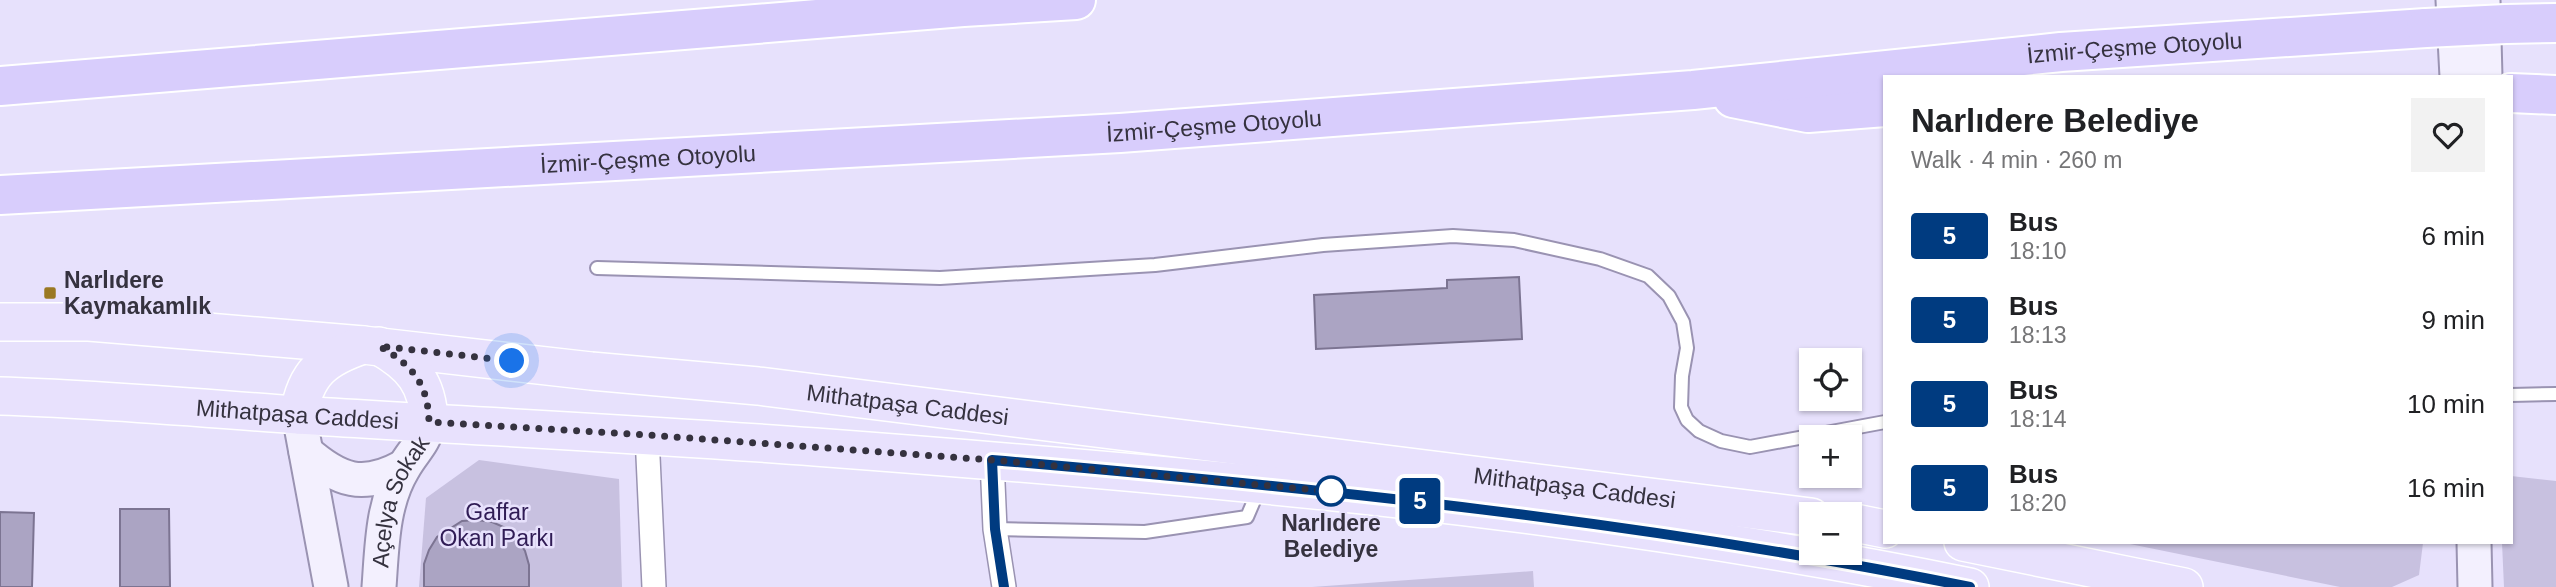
<!DOCTYPE html>
<meta charset="utf-8">
<style>
body{margin:0;font-family:Helvetica,sans-serif;background:#f2f2f2;color:#202124;height:100vh;display:flex;flex-direction:column;font-size:26px;white-space:nowrap}
*{box-sizing:border-box;margin:0}
p{font-size:23px;color:#757577}
.icon{flex:none;width:38px;height:38px;fill:none;stroke:currentColor;stroke-width:2;stroke-linecap:round;stroke-linejoin:round}
.map{position:relative;flex:1;overflow:hidden}
.sheet{position:absolute;left:1883px;top:75px;width:630px;height:469px;display:flex;flex-direction:column;background:#fff;border-radius:0px;box-shadow:0 2px 5px #0004}
.sheet>*{flex:none}
.badge{padding:0 14px;border-radius:5px;font-size:24px;line-height:46px}
.tools{position:absolute;left:1799px;top:348px;display:grid;gap:14px}
.tools a{display:grid;place-items:center;width:63px;height:63px;border-radius:0px;background:#fff;box-shadow:0 2px 5px #0004;font-size:35px}
.you{position:absolute;width:35px;height:35px;margin:-18px;border:5px solid #fff;border-radius:50%;background:#1a73e8;box-shadow:0 0 0 10px #1a73e833}
.map>.badge{position:absolute;translate:-50% -50%;box-shadow:0 0 0 4px #fff}
.round{display:grid;place-items:center;flex:none;width:74px;height:74px;border-radius:0px;background:#f2f2f2}
.head{display:flex;align-items:center;justify-content:space-between;height:119px;padding:0 28px}
h1{font-size:33px;font-weight:700;line-height:52px}
ul{padding:0;list-style:none}
li{display:flex;align-items:center;gap:21px;height:84px;padding:0 28px}
li div{flex:1}
li b{display:block;font-size:26px}
li em{font-style:normal}
li .badge{min-width:77px;font-weight:700;text-align:center}
.map>svg:first-child{display:block}
.green{fill:#c8c1e0}
.building{fill:#aba4c3;stroke:#7c7492;stroke-width:2}
.lines{fill:none;stroke-linecap:round;stroke-linejoin:round}
.lane-casing{stroke:#9a93b2;stroke-width:16}
.street-casing{stroke:#9a93b2;stroke-width:26}
.secondary-casing{stroke:#9a93b2;stroke-width:37}
.primary-casing{stroke:#fff;stroke-width:40}
.highway-casing{stroke:#fff;stroke-width:42}
.lane{stroke:#fff;stroke-width:12}
.street{stroke:#fff;stroke-width:23}
.secondary{stroke:#f3f0fe;stroke-width:33}
.primary{stroke:#e8e1fd;stroke-width:37}
.highway{stroke:#d8cdfc;stroke-width:38}
.highway-bridge-casing{stroke:#fff;stroke-width:42;stroke-linecap:butt}
.highway-bridge{stroke:#d8cdfc;stroke-width:38}
.line-casing{stroke:#fff;stroke-width:16}
.line{stroke:#003b80;stroke-width:10}
.walk{stroke:#35323f;stroke-width:7;stroke-dasharray:0 12.6}
.poi-dot{fill:#9a7822;stroke:#e7e1fc;stroke-width:2.5}
.stop-dot{fill:#fff;stroke:#003b80;stroke-width:3.5}
.labels{text-anchor:middle;dominant-baseline:central;stroke-width:5;stroke-linejoin:round;paint-order:stroke}
.street-label{font-size:23px;fill:#35323f;stroke:#e7e1fc}
.poi-label{font-size:23px;font-weight:bold;fill:#35323f;stroke:#e7e1fc;text-anchor:start}
.park-label{font-size:23px;fill:#301c55;stroke:#e7e1fc}
.stop-label{font-size:23px;font-weight:bold;fill:#35323f;stroke:#e7e1fc}
</style>
<div class="map">
<svg width="2556" height="587" viewBox="0 0 2556 587">
<rect width="100%" height="100%" fill="#e7e1fc"/>
<!-- green -->
<g class="green">
<polygon points="479,460 619,479 622,587 419,587 426,498"/>
<polygon points="2511,476 2556,481 2556,587 2504,587 2502,543 2511,542"/>
<polygon points="2125,543 2423,543 2419,575 2392,587 2340,587"/>
<polygon points="1533,571 1534,587 1312,587"/>
</g>
<!-- building -->
<g class="building">
<polygon points="1519,277 1522,339 1316,349 1314,295 1447,288 1447,280"/>
<polygon points="120,509 169,509 170,587 120,587"/>
<polygon points="0,512 34,513 32,587 0,587"/>
<polygon points="477,520 492,522 506,528 517,539 525,551 529,565 529,587 424,587 424,564 429,550 437,537 462,521"/>
</g>
<g class="lines">
<defs>
<g id="lane">
<polyline points="597,268 940,278 1155,265 1323,245 1453,236 1514,240 1600,259 1648,276 1669,296 1683,322 1687,348 1682,376 1681,407 1687,420 1699,431 1721,441 1750,447 1885,422"/>
<polyline points="2511,395 2556,394"/>
<polyline points="995,529 1145,532 1247,517 1259,489"/>
</g>
<g id="street">
<polyline points="647,435 654,587"/>
<polyline points="992,460 995,529 1004,587"/>
</g>
<g id="secondary">
<polyline points="2453,0 2457,77"/>
<polyline points="2483,0 2485,77"/>
<polyline points="299,415 331,587"/>
<path d="M306 452C339 481 363 489 403 467"/>
<polyline points="2474,542 2475,587"/>
<path id="s1" d="M379 587C382 547 382 504 403 469 414 449 423 446 429 422"/>
</g>
<g id="primary">
<path id="s2" d="M0 322H89L363 345 591 371 758 386 1811 517"/>
<path d="M379 346C412 365 428 383 429 422"/>
<path id="s3" d="M0 396C99 399 199 408 298 415 470 426 643 434 815 447 1202 476 1589 509 1970 587"/>
<path d="M299 415C305 373 324 358 363 345"/>
<polyline points="1850,522 1885,529"/>
<polyline points="1963,542 2184,587"/>
</g>
<g id="highway">
<polyline points="2506,24 2556,23"/>
<polyline points="0,86 963,7 1076,0"/>
<polyline points="2511,93 2556,95"/>
<polyline points="1733,98 1808,113 1885,107"/>
<path id="s4" d="M0 195 1120 133 1693 90 2061 52 2426 28"/>
</g>
</defs>
<!-- lane casing -->
<use href="#lane" class="lane-casing"/>
<!-- street casing -->
<use href="#street" class="street-casing"/>
<!-- secondary casing -->
<use href="#secondary" class="secondary-casing"/>
<!-- primary casing -->
<use href="#primary" class="primary-casing"/>
<!-- highway casing -->
<use href="#highway" class="highway-casing"/>
<!-- lane -->
<use href="#lane" class="lane"/>
<!-- street -->
<use href="#street" class="street"/>
<!-- secondary -->
<use href="#secondary" class="secondary"/>
<!-- primary -->
<use href="#primary" class="primary"/>
<!-- highway -->
<use href="#highway" class="highway"/>
<defs>
<polyline id="highway-bridge" points="2426,28 2506,24"/>
</defs>
<!-- highway-bridge casing -->
<use href="#highway-bridge" class="highway-bridge-casing"/>
<!-- highway-bridge -->
<use href="#highway-bridge" class="highway-bridge"/>
</g>
<g class="lines">
<defs>
<path id="line" d="M1004 587 995 529 992 460C1320 488 1647 522 1970 587"/>
</defs>
<!-- line casing -->
<use href="#line" class="line-casing"/>
<!-- line -->
<use href="#line" class="line"/>
<!-- walk -->
<path class="walk" d="M512 361 379 346C412 365 428 383 429 422L647 435 992 460 1336 492 1331 491"/>
</g>
<!-- markers -->
<rect class="poi-dot" x="43" y="286" width="14" height="14" rx="3.5"/>
<circle class="stop-dot" cx="1331" cy="491" r="14"/>
<g class="labels">
<!-- street labels -->
<g class="street-label">
<text stroke="none"><textPath href="#s4" startOffset="2140">İzmir-Çeşme Otoyolu</textPath></text>
<text stroke="none"><textPath href="#s4" startOffset="1216">İzmir-Çeşme Otoyolu</textPath></text>
<text stroke="none"><textPath href="#s4" startOffset="649">İzmir-Çeşme Otoyolu</textPath></text>
<text stroke="none"><textPath href="#s2" startOffset="912">Mithatpaşa Caddesi</textPath></text>
<text stroke="none"><textPath href="#s3" startOffset="298">Mithatpaşa Caddesi</textPath></text>
<text stroke="none"><textPath href="#s2" startOffset="1584">Mithatpaşa Caddesi</textPath></text>
<text stroke="none"><textPath href="#s1" startOffset="89">Açelya Sokak</textPath></text>
</g>
<!-- poi labels -->
<g class="poi-label">
<text x="64" y="280">Narlıdere<tspan x="64" dy="26">Kaymakamlık</tspan></text>
</g>
<!-- park labels -->
<g class="park-label">
<text x="497" y="512">Gaffar<tspan x="497" dy="26">Okan Parkı</tspan></text>
</g>
<!-- stop labels -->
<g class="stop-label">
<text x="1331" y="523">Narlıdere<tspan x="1331" dy="26">Belediye</tspan></text>
</g>
</g>
</svg>
<div class="tools">
<a><svg class="icon" aria-label="locate" viewBox="0 0 24 24"><circle cx="12" cy="12" r="6"/><path d="M12 2v4M12 18v4M2 12h4M18 12h4"/></svg></a>
<a>+</a>
<a>−</a>
</div>
<div class="you" style="left:512px;top:361px"></div>
<b class="badge" style="left:1420px;top:501px;background:#003b80;color:#fff">5</b>
<section class="sheet">
<div class="head"><div><h1>Narlıdere Belediye</h1><p>Walk · 4 min · 260 m</p></div><a class="round"><svg class="icon" aria-label="heart" viewBox="0 0 24 24"><path d="M12 20l-8-8c-3-5 5-10 8-4 3-6 11-1 8 4z"/></svg></a></div>
<ul>
<li><span class="badge" style="background:#003b80;color:#fff">5</span><div><b>Bus</b><p>18:10</p></div><em>6 min</em></li>
<li><span class="badge" style="background:#003b80;color:#fff">5</span><div><b>Bus</b><p>18:13</p></div><em>9 min</em></li>
<li><span class="badge" style="background:#003b80;color:#fff">5</span><div><b>Bus</b><p>18:14</p></div><em>10 min</em></li>
<li><span class="badge" style="background:#003b80;color:#fff">5</span><div><b>Bus</b><p>18:20</p></div><em>16 min</em></li>
</ul>
</section>
</div>
